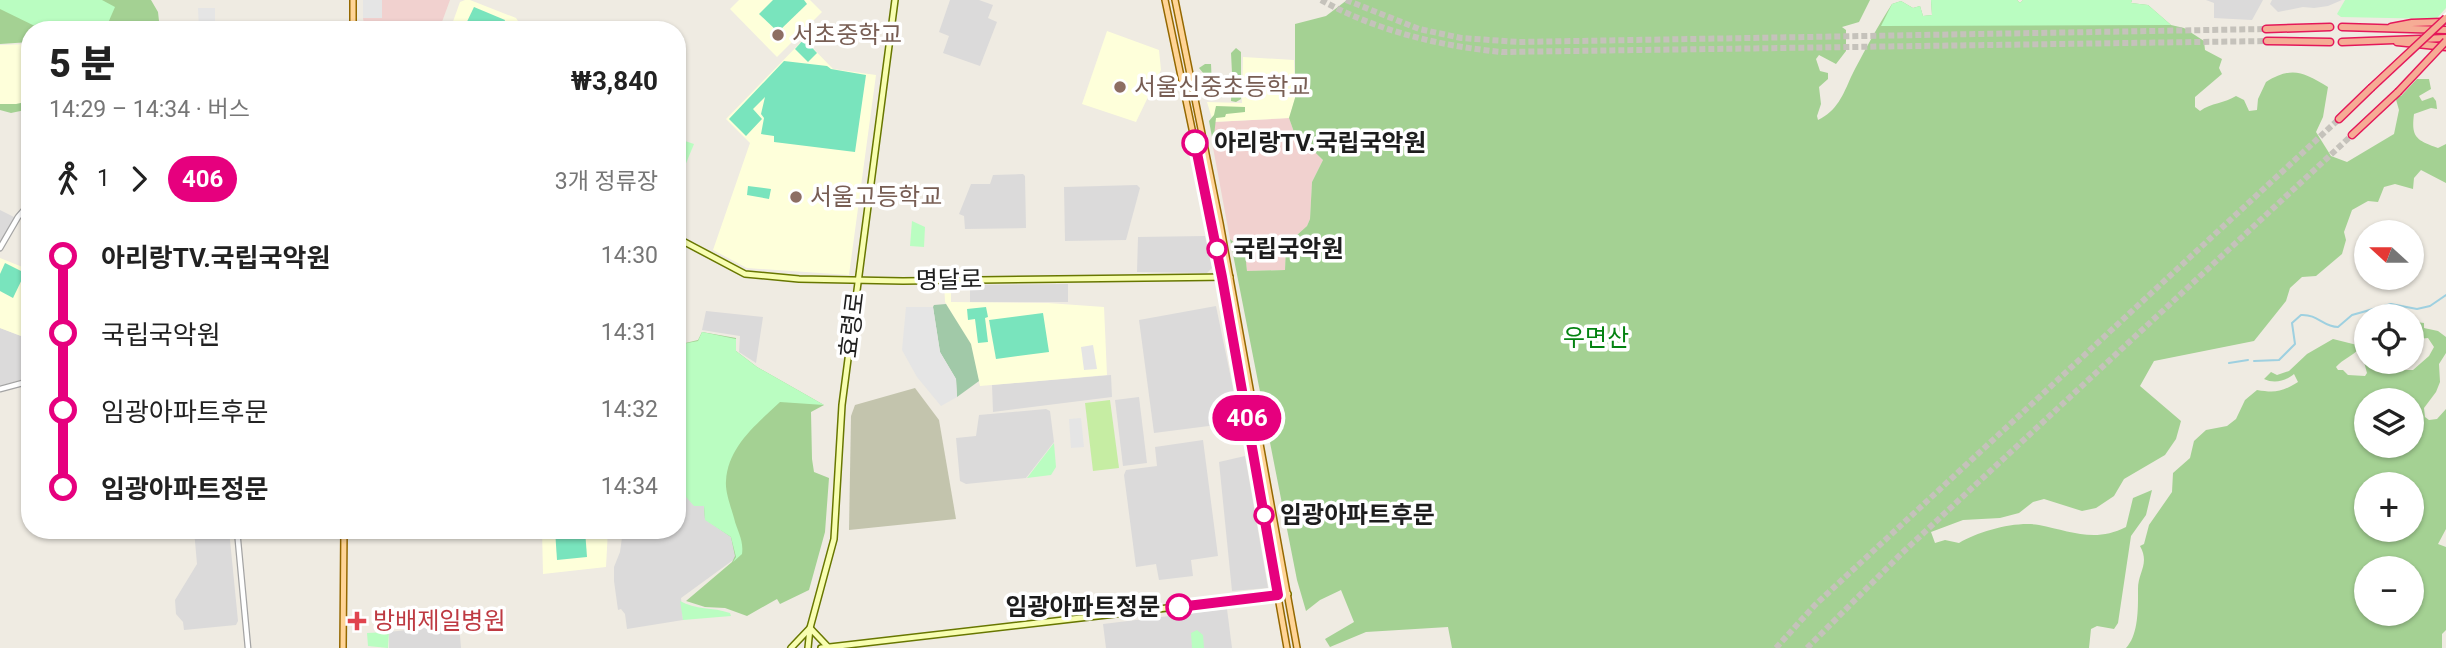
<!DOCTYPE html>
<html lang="ko">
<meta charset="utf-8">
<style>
body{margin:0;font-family:Roboto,"Noto Sans KR",sans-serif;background:#f6f6f6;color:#222;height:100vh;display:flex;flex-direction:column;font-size:26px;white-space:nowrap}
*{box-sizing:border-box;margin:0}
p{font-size:23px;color:#767676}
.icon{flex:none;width:38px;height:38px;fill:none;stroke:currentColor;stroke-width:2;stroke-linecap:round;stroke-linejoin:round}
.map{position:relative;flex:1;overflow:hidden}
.details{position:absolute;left:21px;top:21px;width:665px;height:518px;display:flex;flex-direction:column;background:#fff;border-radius:28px;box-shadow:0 2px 5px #0004}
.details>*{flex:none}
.badge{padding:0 14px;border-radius:23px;font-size:24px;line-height:46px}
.needle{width:46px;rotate:291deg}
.tools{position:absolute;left:2354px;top:220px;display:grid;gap:14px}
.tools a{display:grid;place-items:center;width:70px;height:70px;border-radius:50%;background:#fff;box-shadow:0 2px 5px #0004;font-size:35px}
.map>.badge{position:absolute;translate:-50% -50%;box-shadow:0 0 0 4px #fff}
.legs{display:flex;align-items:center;gap:10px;height:77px;padding:0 28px;font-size:23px}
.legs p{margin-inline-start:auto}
.headline{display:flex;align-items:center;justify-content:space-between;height:119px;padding:0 28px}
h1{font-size:38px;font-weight:800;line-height:52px}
ul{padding:0 28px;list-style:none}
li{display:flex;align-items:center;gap:24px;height:77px;font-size:26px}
li i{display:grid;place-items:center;width:10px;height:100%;margin:0 9px;background:currentColor}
li i::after{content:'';width:18px;height:18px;margin:-9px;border:5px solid;border-radius:50%;background:#fff}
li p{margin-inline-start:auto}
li:first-child i{background:linear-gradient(#0000 50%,currentColor 0)}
li:last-child i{background:linear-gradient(currentColor 50%,#0000 0)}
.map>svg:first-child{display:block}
.residential{fill:#dbdada}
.commercial{fill:#f1d1cf}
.education{fill:#feffda}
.construction{fill:#c3c4ad}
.grass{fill:#c6eda3}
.forest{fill:#a4d193;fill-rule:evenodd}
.cemetery{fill:#a1c9a8}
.park{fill:#bafdc1}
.pitch{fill:#79e4bd}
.parking{fill:#e5e5e5}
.pier{fill:#fff}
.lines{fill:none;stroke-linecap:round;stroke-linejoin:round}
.stream{stroke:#9ed0e0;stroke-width:2}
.trunk-tunnel{stroke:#c5c2bb;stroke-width:6;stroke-dasharray:6 3;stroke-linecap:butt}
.tertiary-casing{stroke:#a4a4a4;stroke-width:7}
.secondary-casing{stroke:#687700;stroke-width:8}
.primary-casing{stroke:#956800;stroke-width:8}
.trunk-casing{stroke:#e41859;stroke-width:9}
.tertiary{stroke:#fff;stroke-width:4.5}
.secondary{stroke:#f8feb1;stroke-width:5}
.primary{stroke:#ffd496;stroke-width:5}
.trunk{stroke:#f6ac95;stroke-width:6}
.trunk-bridge-casing{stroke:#e41859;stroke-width:9;stroke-linecap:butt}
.trunk-bridge{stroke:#f6ac95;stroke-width:6}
.line-1-casing{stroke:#fff;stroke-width:16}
.line-1{stroke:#e6007e;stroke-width:10}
.education-dot{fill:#8d6e63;stroke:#fff;stroke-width:2.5}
.stop-1-dot{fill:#fff;stroke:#e6007e;stroke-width:3.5}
.health-dot{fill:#e0444e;stroke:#fff;stroke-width:2.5}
.labels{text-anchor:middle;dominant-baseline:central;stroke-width:7;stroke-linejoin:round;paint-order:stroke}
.education-label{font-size:24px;fill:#785e54;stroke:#fff;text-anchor:start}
.stop-label{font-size:24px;font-weight:bold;fill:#1d1d1d;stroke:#fff;text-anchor:start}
.street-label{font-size:24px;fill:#1d1d1d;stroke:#fff}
.park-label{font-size:24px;fill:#048211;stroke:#fff}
.health-label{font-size:24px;fill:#be3a42;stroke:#fff;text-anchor:start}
</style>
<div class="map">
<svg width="2446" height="648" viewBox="0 0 2446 648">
<rect width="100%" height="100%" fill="#efebe2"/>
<!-- residential -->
<g class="residential">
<polygon points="950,0 979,0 993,5 988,18 997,22 980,66 943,53 949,36 939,32"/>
<polygon points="2206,0 2263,0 2252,20 2214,18 2214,3"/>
<polygon points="2272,0 2342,0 2328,6 2314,8 2303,7 2278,12 2270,4"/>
<polygon points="1023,174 1025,176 1026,228 965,229 964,216 959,214 971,184 990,184 993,175"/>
<polygon points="1137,185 1140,188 1126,240 1065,241 1064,187"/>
<polygon points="0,210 16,218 0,244"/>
<polygon points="1205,236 1212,268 1207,273 1137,272 1138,237"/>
<polygon points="1068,284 1068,302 970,302 970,285"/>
<polygon points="1216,306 1240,422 1154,433 1139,320"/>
<polygon points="706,311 763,317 756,363 739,352 740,336 702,330"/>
<polygon points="30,319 30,377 0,386 0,328 21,336"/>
<polygon points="1111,375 1112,397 993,412 992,385"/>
<polygon points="1139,397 1147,463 1123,466 1115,400"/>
<polygon points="1046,409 1050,411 1054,442 1026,478 966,484 960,481 956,438 976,436 979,415"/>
<polygon points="1203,440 1218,556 1191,560 1193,576 1159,580 1156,564 1136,567 1124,475 1126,470 1157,466 1155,447"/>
<polygon points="1245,456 1268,588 1232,591 1219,462"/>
<polygon points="688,483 740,543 740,555 681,598 683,620 627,629 625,614 621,609 618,610 614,581 614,567 620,552 623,530 677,530 677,495"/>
<polygon points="194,530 229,530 238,621 236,625 184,630 183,622 176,614 175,600 197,564"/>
<polygon points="1227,609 1232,648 1106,648 1103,624"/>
<polygon points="459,624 461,648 389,648 389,632"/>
</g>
<!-- commercial -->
<g class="commercial">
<polygon points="382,0 450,0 439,30 365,30 363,18 381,17"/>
<polygon points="1289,118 1294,132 1323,160 1312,182 1310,219 1307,226 1286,245 1285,270 1247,271 1245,252 1230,239 1212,142 1213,122"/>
</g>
<!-- education -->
<g class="education">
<polygon points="465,0 470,0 516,18 520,24 518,30 450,30 460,2"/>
<polygon points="739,0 810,0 822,12 777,57 730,9"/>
<polygon points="1107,31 1159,50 1161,70 1136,122 1082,104"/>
<polygon points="804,39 833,69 876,75 849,275 747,268 713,250 750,143 726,119"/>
<polygon points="30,44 30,106 0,108 0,45"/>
<polygon points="1243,57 1294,60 1295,99 1289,118 1213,122 1207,102 1242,103"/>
<polygon points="0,258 30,270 30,319 21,336 0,328"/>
<polygon points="944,281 951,281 951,302 1048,303 1104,307 1107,375 980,386 970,344 945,302"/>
<polygon points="542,530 608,530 606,567 543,574"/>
</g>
<!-- construction -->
<polygon class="construction" points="915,388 939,420 956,519 849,530 851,416 855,405"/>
<!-- grass -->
<polygon class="grass" points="1110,400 1119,468 1093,471 1085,403"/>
<!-- forest -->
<g class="forest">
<polygon points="0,0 151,0 158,12 160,30 30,30 30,42 0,44"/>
<path d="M1347 0H1870L1859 22 1842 27 1846 30V51L1836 64 1819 55 1816 59 1820 71 1828 73V79L1819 87 1821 104 1817 116 1818 120C1837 111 1843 95 1851 77 1862 55 1879 24 1892 4L1901 1 1913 8 1920 6 1923 16 1932 15 1931 0H2017L2020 3 2023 0H2132L2131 3 2148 5 2171 25 2184 28 2204 41 2205 50 2222 59 2219 68 2222 74 2195 97V107L2200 111C2211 103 2225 103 2236 96L2244 100 2249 111 2257 110 2258 99 2266 82C2292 66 2303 72 2328 87L2323 117 2316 132 2331 156 2347 162 2394 134 2399 110 2395 96H2401L2417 79H2429L2431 89 2419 96 2422 101 2433 97 2436 101 2437 109 2431 108 2414 114C2411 137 2416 140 2438 148L2446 144V183L2421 170 2414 178 2413 189 2395 184 2384 187 2378 202 2368 201 2352 210 2344 232 2346 240 2342 254 2316 276 2302 277 2290 288 2286 301 2254 341 2154 361 2140 386 2181 421 2176 439 2165 455 2124 479 2114 496 2096 508 2082 511 2044 499 2033 502 2019 513 2000 518 1963 520 1931 532 1935 543 1945 540 1959 543C1979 531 2016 521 2039 525 2070 531 2095 543 2126 527L2133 498 2152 490 2146 515 2131 536 2118 623 2114 629 2097 626 2091 629 2089 648H1452L1448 627 1366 632 1330 647 1325 639 1354 622 1341 590 1320 600 1306 611 1297 580 1230 239 1245 252 1247 271 1285 270 1286 245 1307 226 1310 219 1312 182 1323 160 1294 132 1289 118 1295 98V24L1326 16Z"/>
<polygon points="1236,48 1241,52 1241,99 1236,102 1231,101 1232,80 1230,77 1232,73 1231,53"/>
<polygon points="1205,64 1211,64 1212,86 1210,93 1206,93 1206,82 1202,80 1204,74 1199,68"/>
<polygon points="30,101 30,109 11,113 0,110 0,104 16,104"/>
<polygon points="1216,106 1245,107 1245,112 1226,114 1225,117 1216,118 1214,136 1212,137 1209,121 1214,115"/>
<path d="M2416 322 2424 323V328L2438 331 2446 337V353L2439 364 2440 382 2436 392 2424 408 2425 417 2429 420 2437 419 2446 409V529L2438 544 2446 547V630L2442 634V648H2126C2139 635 2138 606 2138 589 2138 572 2150 564 2140 546L2144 544 2149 525 2172 492 2173 473 2190 458 2194 441 2206 430 2227 426 2236 419 2245 400 2257 390C2275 393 2282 392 2298 382L2294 374C2286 381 2274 384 2264 379L2271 372 2277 375 2289 371 2307 354 2333 339 2357 345 2359 349C2352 356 2343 359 2336 367L2338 370H2343L2348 375 2365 376 2367 373 2364 362 2366 359V362H2403L2406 366 2405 370H2413L2429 356 2434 347 2428 338 2418 339 2412 346V323ZM2366 401H2412V446H2366ZM2366 485H2412V530H2366ZM2366 569H2412V614H2366Z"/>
<polygon points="702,332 736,338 736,351 757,367 824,405 811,412 812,459 814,472 829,478 825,532 809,590 780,604 777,599 747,616 725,608 705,607 686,601 732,562 735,556 731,537 705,519 704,506 680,489 677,491 677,345 698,340"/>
</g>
<!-- cemetery -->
<polygon class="cemetery" points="946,304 971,344 979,381 957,397 956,379 940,352 933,307 934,305"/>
<!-- park -->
<g class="park">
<polygon points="0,0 102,0 115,7 105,30 43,30 0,9"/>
<polygon points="1931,0 2017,0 2020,3 2023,0 2132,0 2131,3 2148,5 2171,25 1881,26 1892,4 1901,1 1913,8 1920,6 1923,16 1932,15"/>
<polygon points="2345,0 2446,0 2446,8 2436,19 2341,17 2337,14"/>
<polygon points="682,140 694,144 682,173 677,170 677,148"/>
<polygon points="912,221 925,227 924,247 910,246"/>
<path d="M702 332 736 339V351L757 367 824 405 780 402C757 424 728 446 726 481 725 492 731 507 734 518 737 531 744 540 742 554L733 562 736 557 731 537 705 520 704 506H694L680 490 677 491V345L698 341Z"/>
<polygon points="1054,443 1056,467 1051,475 1027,478"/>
<path d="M680 601C695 610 713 607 730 613L731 616 683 620Z"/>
<polygon points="1197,630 1203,635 1204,648 1192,648 1191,633"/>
<polygon points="389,632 388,648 368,646 367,633"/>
</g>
<!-- pitch -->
<g class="pitch">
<polygon points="773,0 804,0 807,4 778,32 759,14"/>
<polygon points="474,7 505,20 502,30 463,30"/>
<polygon points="804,39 817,53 808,62 795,49"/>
<polygon points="784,61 827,66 831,69 866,75 855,152 774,142 774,136 761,134 764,118 761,114 765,97 753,109 762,119 746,136 729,119"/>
<polygon points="748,186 771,189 769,199 747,195"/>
<polygon points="5,263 25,273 13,298 0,291 0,274"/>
<polygon points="986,307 988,317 985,318 988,342 978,343 975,319 968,320 967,309"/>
<polygon points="1043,313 1049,352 996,359 989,320"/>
<polygon points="555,530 585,530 587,557 557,560"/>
</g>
<!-- parking -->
<g class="parking">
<rect x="363" y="0" width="19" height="18"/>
<polygon points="198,8 215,8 215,30 199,30"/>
<polygon points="906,307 933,307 940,352 956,379 957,397 941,406 917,377 902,350"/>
<polygon points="1093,345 1097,369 1084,370 1081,347"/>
<polygon points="1081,418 1084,447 1071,448 1069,419"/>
</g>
<!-- pier -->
<polygon class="pier" points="2446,12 2446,24 2374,91 2367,85"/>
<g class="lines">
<!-- stream -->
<g class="stream">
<path d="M2254 361 2279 360 2295 344 2292 323 2301 315C2318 314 2323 327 2338 327L2352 315 2391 304 2417 309 2430 306 2446 295"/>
<polyline points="2229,363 2248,360"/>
</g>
<!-- trunk-tunnel -->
<g class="trunk-tunnel">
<path d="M1321 0C1377 31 1439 46 1502 52L2267 41"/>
<polyline points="1346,0 1419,29 1461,38 1519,42 2266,29"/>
<polyline points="1776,648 1815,605 2339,119"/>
<polyline points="1807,648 1902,553 2352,135"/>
</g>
<defs>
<g id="tertiary">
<polyline points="0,248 18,217 30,203"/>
<polyline points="0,389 30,381"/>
<polyline points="237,530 248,648"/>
</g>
<g id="secondary">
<polyline points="677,238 745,274 799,279 903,281 1230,277"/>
<polyline points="791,648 810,628 829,648"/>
<polyline points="808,648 810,628 834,539 842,405 895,0"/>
<polyline points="821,648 1288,594"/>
</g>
<g id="primary">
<polyline points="353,0 353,30"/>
<polyline points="1165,0 1214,234 1287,648"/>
<polyline points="1175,0 1220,223 1297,648"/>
<polyline points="343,648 344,530"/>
</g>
<g id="trunk">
<polyline points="2342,27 2446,30"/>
<polyline points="2391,27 2412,23 2442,22"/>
<polyline points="2266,29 2330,27"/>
<polyline points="2267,41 2330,42"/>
<polyline points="2342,42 2446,38"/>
<polyline points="2397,42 2446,47"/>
<polyline points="2339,119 2371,88"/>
<polyline points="2352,135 2398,92"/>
</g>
</defs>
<!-- tertiary casing -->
<use href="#tertiary" class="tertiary-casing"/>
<!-- secondary casing -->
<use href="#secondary" class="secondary-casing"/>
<!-- primary casing -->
<use href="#primary" class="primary-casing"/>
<!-- trunk casing -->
<use href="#trunk" class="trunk-casing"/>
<!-- tertiary -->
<use href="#tertiary" class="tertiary"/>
<!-- secondary -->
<use href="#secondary" class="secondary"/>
<!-- primary -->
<use href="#primary" class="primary"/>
<!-- trunk -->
<use href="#trunk" class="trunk"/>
<defs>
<g id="trunk-bridge">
<polyline points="2371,88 2446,18"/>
<polyline points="2398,92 2446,41"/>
</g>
</defs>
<!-- trunk-bridge casing -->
<use href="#trunk-bridge" class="trunk-bridge-casing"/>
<!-- trunk-bridge -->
<use href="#trunk-bridge" class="trunk-bridge"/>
</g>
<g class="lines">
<defs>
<polyline id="line-1" points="1179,607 1278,595 1222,277 1195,143"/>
</defs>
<!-- line-1 casing -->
<use href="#line-1" class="line-1-casing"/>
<!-- line-1 -->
<use href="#line-1" class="line-1"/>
</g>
<!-- markers -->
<g class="education-dot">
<circle cx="778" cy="35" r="7"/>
<circle cx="1120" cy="87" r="7"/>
<circle cx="796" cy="197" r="7"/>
</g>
<g class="stop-1-dot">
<circle cx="1195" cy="143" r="12"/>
<circle cx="1217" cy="249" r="9"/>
<circle cx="1264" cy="515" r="9"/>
<circle cx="1179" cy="607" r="12"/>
</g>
<path class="health-dot" d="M353.5 610.5h7v7h7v7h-7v7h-7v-7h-7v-7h7z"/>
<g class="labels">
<!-- education labels -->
<g class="education-label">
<text x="792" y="35">서초중학교</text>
<text x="1134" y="87">서울신중초등학교</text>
<text x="810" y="197">서울고등학교</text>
</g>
<!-- stop labels -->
<g class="stop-label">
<text x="1214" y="143">아리랑TV.국립국악원</text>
<text x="1233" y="249">국립국악원</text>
<text x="1280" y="515">임광아파트후문</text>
<text x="1160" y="607" text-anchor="end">임광아파트정문</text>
</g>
<!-- street labels -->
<g class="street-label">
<text transform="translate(949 280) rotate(-1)">명달로</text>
<text transform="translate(852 325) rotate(-83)">효령로</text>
</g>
<!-- park labels -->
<g class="park-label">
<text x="1596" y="338">우면산</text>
</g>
<!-- health labels -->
<g class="health-label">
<text x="373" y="621">방배제일병원</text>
</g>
</g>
</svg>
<div class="tools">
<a><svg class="needle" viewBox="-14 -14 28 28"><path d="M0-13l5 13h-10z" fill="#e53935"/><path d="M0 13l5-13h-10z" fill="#767676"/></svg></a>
<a><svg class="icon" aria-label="locate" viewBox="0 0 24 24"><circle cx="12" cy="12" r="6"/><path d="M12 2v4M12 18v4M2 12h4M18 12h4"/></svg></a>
<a><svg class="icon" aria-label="layers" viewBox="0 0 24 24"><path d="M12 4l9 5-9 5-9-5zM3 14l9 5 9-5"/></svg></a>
<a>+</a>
<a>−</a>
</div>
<b class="badge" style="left:1247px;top:418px;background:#e6007e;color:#fff">406</b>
<section class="details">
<div class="headline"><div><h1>5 분</h1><p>14:29 – 14:34 · 버스</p></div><b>₩3,840</b></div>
<div class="legs"><svg class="icon" aria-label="walk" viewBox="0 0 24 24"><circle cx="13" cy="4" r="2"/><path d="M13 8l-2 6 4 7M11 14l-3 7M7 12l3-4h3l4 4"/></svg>1<svg class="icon" aria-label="forward" viewBox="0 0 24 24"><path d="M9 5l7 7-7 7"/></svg><b class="badge" style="background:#e6007e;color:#fff">406</b><p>3개 정류장</p></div>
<ul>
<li><i style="color:#e6007e"></i><b>아리랑TV.국립국악원</b><p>14:30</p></li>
<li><i style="color:#e6007e"></i><span>국립국악원</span><p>14:31</p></li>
<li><i style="color:#e6007e"></i><span>임광아파트후문</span><p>14:32</p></li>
<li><i style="color:#e6007e"></i><b>임광아파트정문</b><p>14:34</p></li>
</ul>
</section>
</div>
